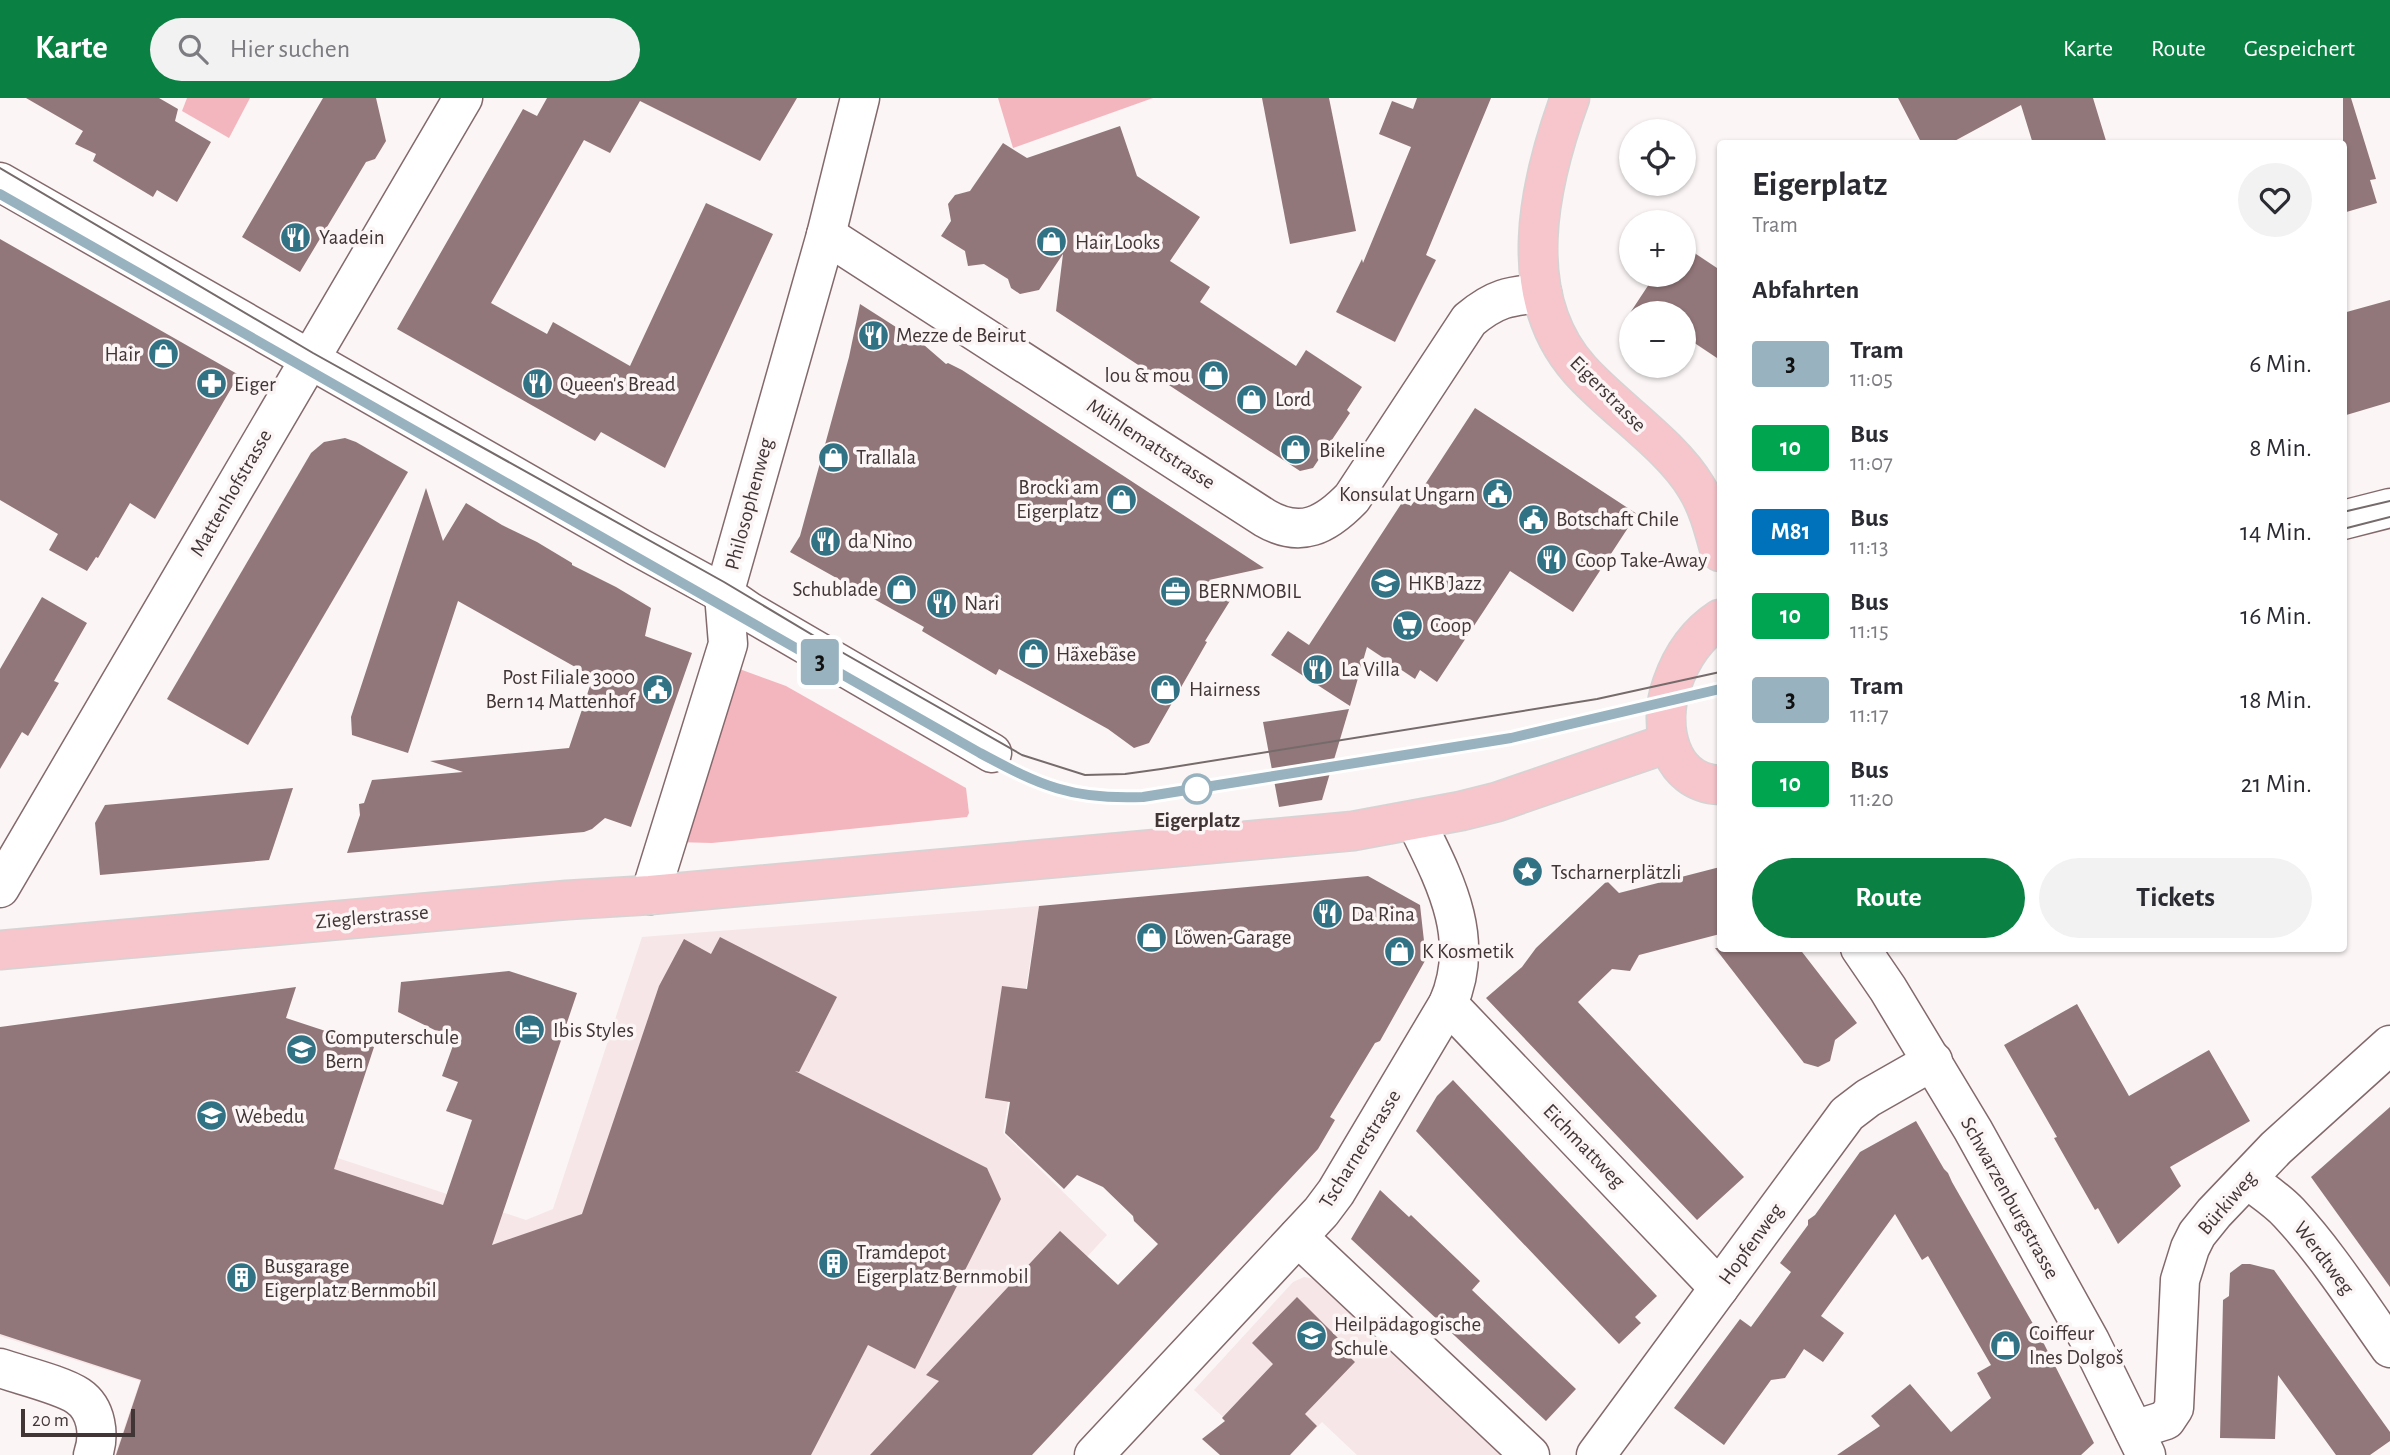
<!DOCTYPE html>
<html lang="de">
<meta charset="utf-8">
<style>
body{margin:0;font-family:"Alegreya Sans",sans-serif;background:#f2f2f3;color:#2b2b33;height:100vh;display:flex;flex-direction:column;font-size:26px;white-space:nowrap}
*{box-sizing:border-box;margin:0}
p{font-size:23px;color:#7c7c81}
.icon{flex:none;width:38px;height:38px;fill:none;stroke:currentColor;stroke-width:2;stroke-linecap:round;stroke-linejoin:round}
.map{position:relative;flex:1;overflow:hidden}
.drawer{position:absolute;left:1717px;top:42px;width:630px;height:812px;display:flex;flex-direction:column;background:#fff;border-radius:7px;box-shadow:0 2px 5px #0004}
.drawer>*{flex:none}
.badge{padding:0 14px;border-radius:5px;font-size:24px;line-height:46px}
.buttons{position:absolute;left:1619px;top:21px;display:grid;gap:14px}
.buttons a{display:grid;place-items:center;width:77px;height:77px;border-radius:50%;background:#fff;box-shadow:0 2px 5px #0004;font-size:35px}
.scale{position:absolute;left:21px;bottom:18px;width:114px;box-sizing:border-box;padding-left:7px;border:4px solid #413536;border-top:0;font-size:19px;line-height:24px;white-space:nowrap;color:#413536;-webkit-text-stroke:5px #fbf5f5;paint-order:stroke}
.map>.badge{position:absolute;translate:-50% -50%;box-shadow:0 0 0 4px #fff}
h2{padding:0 35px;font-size:26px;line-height:63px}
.round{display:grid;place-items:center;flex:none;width:74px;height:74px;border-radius:37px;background:#f2f2f3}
.overview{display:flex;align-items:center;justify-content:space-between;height:119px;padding:0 35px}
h1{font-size:33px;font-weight:600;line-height:52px}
.action{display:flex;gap:14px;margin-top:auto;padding:14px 35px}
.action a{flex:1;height:80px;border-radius:42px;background:#0b8043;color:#fff;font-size:28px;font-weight:600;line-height:80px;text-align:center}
.action a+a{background:#f2f2f3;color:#2b2b33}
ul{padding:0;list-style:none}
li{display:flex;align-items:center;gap:21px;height:84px;padding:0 35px}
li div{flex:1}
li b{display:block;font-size:26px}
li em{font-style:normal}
li .badge{min-width:77px;font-weight:700;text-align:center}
header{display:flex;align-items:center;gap:42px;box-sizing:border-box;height:98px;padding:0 35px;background:#0b8043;color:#fff}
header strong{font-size:33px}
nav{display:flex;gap:38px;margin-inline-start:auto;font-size:24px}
.search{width:490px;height:63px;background:#f2f2f3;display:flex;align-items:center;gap:18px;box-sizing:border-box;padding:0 24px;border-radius:38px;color:#7c7c81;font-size:26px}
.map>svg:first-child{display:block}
.built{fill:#f6e6e7}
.green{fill:#f4b6be}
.building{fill:#92777a}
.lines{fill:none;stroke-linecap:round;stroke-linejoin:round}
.street-casing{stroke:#84696c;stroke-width:41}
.secondary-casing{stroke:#84696c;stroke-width:41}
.primary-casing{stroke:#d5d3d3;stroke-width:41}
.street{stroke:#fff;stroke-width:38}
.secondary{stroke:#fff;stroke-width:38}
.primary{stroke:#f7c5cc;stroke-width:38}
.tram{stroke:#756b6b;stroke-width:2}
.line-casing{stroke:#fff;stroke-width:16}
.line{stroke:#98b3bf;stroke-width:10}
.stop-dot{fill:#fff;stroke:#98b3bf;stroke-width:3.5}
.labels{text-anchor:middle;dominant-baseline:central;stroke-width:7;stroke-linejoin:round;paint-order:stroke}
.poi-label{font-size:21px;fill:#413536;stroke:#fbf5f5;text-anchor:start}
.street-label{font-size:21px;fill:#413536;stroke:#fbf5f5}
.stop-label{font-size:21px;font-weight:bold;fill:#413536;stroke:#fbf5f5}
</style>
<header>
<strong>Karte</strong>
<div class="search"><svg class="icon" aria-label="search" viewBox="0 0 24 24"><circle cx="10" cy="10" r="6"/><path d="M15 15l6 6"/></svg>Hier suchen</div>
<nav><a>Karte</a><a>Route</a><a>Gespeichert</a></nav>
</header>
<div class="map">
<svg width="2390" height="1357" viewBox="0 0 2390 1357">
<rect width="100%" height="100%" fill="#fbf5f5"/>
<!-- built -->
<g class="built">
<polygon points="1039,808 1003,1035 1107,1137 906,1357 115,1357 140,1283 0,1238 0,949 526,1122 553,1111 642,839"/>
<polygon points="1304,1179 1316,1181 1506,1357 1357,1357 1322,1324 1290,1357 1264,1357 1194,1292 1293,1184"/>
</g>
<!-- green -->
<g class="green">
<polygon points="187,0 250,0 229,40 182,13"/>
<polygon points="998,0 1153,0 1013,50"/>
<polygon points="734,569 786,588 966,690 969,715 967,719 712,745 674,744"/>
</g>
<!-- building -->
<g class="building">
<polygon points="26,0 159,0 178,11 175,23 211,44 177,104 157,92 153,99 93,63 96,56 75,46 83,33"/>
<polygon points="323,0 376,0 386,43 375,61 366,64 300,174 242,139"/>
<polygon points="547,0 797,0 760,63 640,3 610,55 584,42 491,205 547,236 553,224 630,268 706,105 773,136 665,370 601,334 595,343 397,231 523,11 537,18"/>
<polygon points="1262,0 1329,0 1356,133 1290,146"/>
<polygon points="1417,0 1491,0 1426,157 1436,162 1395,244 1336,214 1362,161 1363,165 1411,49 1379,36 1392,3 1413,11"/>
<polygon points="1898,0 2093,0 2107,46 2033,46 2021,7 1949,46 1922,46"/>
<polygon points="2343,0 2351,0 2376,81 2370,82 2377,105 2343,115"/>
<polygon points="1120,28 1137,78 1200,119 1170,163 1210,189 1200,204 1296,268 1306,252 1362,289 1347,312 1350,315 1313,370 1300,373 1056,213 1063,156 1039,192 1020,196 1011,190 1008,181 984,166 968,168 965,153 941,138 951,123 948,106 955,97 970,93 1003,45 1027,60"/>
<polygon points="0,141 239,277 155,421 130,405 98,460 96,459 87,473 49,452 58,436 0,402"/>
<polygon points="1684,148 1720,172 1720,262 1684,238 1684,215 1630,215 1655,177 1684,177"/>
<polygon points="2390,202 2390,304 2343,318 2343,215"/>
<polygon points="860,206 924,247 946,266 948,265 962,272 1264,470 1209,482 1233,498 1205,543 1207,544 1149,645 1134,650 1108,631 999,571 996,577 922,533 924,529 790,454 800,438 849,259"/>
<polygon points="1475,310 1637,416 1573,514 1510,473 1437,584 1420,572 1415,581 1367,549 1350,608 1271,557 1288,533 1309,547 1403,403 1411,408"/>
<polygon points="345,340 356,344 408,374 248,647 167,601 311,355 324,344"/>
<polygon points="426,390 443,443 466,405 502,427 537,444 572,465 572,467 616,489 651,510 645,538 692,555 631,729 605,720 592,731 584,734 347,755 360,717 359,706 364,705 372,682 463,674 430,663 569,650 593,579 458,503 408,655 352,637 351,619"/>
<polygon points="42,499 87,525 54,583 59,585 28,638 22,634 0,671 0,571"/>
<polygon points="1349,611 1322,702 1279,709 1263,624"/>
<polygon points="293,690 269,762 100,777 95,725 105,707"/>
<polygon points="1720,769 1720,836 1639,857 1630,873 1612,871 1578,904 1744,1079 1697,1122 1486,900 1522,869 1536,850 1607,783 1619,795"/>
<polygon points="1368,778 1420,807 1426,861 1380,943 1375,945 1330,1019 1335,1022 1318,1051 1032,1357 870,1357 939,1283 926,1277 1060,1133 1118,1187 1158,1146 1134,1123 1133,1118 1103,1089 1077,1077 1064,1091 1005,1035 1010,1004 985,1000 1002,888 1027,891 1039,808"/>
<polygon points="720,839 837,899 799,974 795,973 987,1070 1001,1101 915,1271 868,1247 811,1357 116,1357 141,1282 0,1236 0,929 296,889 286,920 374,949 334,1071 443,1107 472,1022 446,1013 458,984 442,978 455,942 398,914 401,884 509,873 577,895 492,1147 582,1116 659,888 684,841 711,856"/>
<polygon points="1715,850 1799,850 1857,925 1835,942 1830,963 1818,969 1804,965"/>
<polygon points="2077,906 2129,998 2209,952 2250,1023 2170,1069 2181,1088 2118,1146 2098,1110 2095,1112 2054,1040 2057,1039 2004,947"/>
<polygon points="1453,982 1657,1198 1635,1219 1641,1225 1619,1246 1416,1033 1437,998"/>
<polygon points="2390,1009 2390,1189 2311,1079"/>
<polygon points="1916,1023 1944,1071 1948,1075 1952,1084 2040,1238 2094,1345 2081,1357 1837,1357 1880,1328 1871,1318 1910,1286 1951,1334 1991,1300 1977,1275 1991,1267 1928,1158 1922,1162 1895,1116 1821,1218 1844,1235 1823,1264 1804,1251 1785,1280 1771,1282 1724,1347 1674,1310 1740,1221 1751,1229 1791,1174 1780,1165 1808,1127 1808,1122 1815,1117 1860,1054"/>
<polygon points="1380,1092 1409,1119 1411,1117 1480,1183 1472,1192 1576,1291 1546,1323 1351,1141"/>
<polygon points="2242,1166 2250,1166 2274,1172 2390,1334 2390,1343 2370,1357 2336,1357 2278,1277 2275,1341 2220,1340 2223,1202 2229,1198 2230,1175"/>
<polygon points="1297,1199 1343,1245 1339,1249 1355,1264 1305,1316 1317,1328 1290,1357 1220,1357 1202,1341 1225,1323 1222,1320 1273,1266 1252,1245"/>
</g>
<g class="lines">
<defs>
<g id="street">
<polyline points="0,84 638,449 724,496 750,514 992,655"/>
<path d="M826 137 1265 420C1301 441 1326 427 1352 400L1469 222C1495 200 1509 198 1542 195"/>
<polyline points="0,790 463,0"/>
<polyline points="650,797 728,546 724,496 826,137 860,0"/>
<polyline points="1448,906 1719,1190"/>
<path d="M2247 1081C2261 1092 2277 1102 2289 1115 2327 1156 2358 1205 2390 1250"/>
<polyline points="1298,1139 1530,1357"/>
<path d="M0 1270C20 1277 62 1287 78 1298 97 1311 100 1337 93 1357"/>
<polyline points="2134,1332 2166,1322 2174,1310 2180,1182 2190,1150 2197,1136 2214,1115 2276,1050 2390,947"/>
<path d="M1094 1357 1321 1114 1336 1094 1448 906C1477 840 1444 781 1415 722"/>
<polyline points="1596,1357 1847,1016 1868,1000 1933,963"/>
</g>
<g id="secondary">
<polyline points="2343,422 2390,410"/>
<polyline points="1860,850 1888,891 1973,1032 2090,1243 2146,1357"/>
</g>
<g id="primary">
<path d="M1570 0C1539 85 1513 197 1580 272 1614 310 1671 347 1696 389 1708 408 1714 432 1720 454"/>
<path d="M1720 521C1697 536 1681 560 1672 586 1657 627 1669 685 1720 687"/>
<polyline points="0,852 567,802 650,797 1353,733 1461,713 1497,704 1668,645"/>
</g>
</defs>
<!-- street casing -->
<use href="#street" class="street-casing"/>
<!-- secondary casing -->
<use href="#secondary" class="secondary-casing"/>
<!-- primary casing -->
<use href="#primary" class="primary-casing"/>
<!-- street -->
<use href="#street" class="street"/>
<!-- secondary -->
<use href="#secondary" class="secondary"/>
<!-- primary -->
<use href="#primary" class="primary"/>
<!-- tram -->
<g class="tram">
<polyline points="0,70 313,255 724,484 831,548 1022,657 1085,677 1125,676 1161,671 1597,601 1720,574"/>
<path d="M0 96 980 655C1041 688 1073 702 1143 699L1511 640 1720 591"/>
<polyline points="2343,414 2390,403"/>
<polyline points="2343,431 2390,419"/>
</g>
</g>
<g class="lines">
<defs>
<path id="line" d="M0 96 980 655C1041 688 1072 702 1143 699L1511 640 1720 591"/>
</defs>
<!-- line casing -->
<use href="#line" class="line-casing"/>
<!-- line -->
<use href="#line" class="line"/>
</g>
<!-- icons -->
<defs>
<symbol id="restaurant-disc" viewBox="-11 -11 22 22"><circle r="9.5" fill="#317285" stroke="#fbf5f5"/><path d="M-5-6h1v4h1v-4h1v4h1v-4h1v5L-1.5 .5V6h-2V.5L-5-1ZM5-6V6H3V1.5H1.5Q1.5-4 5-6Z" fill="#fff"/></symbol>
<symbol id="shop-disc" viewBox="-11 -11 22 22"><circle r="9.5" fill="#317285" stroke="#fbf5f5"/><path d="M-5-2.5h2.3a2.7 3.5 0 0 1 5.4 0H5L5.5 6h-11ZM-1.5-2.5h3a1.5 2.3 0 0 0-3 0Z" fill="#fff"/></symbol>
<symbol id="pharmacy-disc" viewBox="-11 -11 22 22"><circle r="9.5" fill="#317285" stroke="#fbf5f5"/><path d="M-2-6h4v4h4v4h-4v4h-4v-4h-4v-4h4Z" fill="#fff"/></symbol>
<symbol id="civic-disc" viewBox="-11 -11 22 22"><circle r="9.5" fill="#317285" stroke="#fbf5f5"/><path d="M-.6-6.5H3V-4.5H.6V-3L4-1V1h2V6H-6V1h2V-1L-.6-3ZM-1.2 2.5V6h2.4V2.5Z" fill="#fff"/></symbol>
<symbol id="university-disc" viewBox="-11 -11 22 22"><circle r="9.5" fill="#317285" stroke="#fbf5f5"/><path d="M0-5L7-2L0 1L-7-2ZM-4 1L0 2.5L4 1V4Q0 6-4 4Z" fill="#fff"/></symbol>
<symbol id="office-disc" viewBox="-11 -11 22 22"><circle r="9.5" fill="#317285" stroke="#fbf5f5"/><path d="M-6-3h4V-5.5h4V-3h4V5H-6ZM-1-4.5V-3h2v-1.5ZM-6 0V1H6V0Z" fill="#fff"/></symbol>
<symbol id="supermarket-disc" viewBox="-11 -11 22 22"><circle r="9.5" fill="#317285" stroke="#fbf5f5"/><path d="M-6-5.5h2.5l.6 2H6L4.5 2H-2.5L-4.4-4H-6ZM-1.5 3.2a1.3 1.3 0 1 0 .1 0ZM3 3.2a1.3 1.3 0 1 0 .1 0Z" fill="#fff"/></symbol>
<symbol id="sight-disc" viewBox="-11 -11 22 22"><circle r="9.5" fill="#317285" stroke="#fbf5f5"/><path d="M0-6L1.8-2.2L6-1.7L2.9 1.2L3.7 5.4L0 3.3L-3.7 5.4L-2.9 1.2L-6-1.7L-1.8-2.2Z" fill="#fff"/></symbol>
<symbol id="hotel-disc" viewBox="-11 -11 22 22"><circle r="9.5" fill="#317285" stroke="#fbf5f5"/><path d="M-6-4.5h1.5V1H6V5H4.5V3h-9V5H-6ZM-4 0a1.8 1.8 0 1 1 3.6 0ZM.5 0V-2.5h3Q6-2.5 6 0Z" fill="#fff"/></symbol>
<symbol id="school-disc" viewBox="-11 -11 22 22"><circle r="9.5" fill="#317285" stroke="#fbf5f5"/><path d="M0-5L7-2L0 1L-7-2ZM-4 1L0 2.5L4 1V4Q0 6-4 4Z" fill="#fff"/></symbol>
<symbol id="building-disc" viewBox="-11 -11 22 22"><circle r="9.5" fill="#317285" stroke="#fbf5f5"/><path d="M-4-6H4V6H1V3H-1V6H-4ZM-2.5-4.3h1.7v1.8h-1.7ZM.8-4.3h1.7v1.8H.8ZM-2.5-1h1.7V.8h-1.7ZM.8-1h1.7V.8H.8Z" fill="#fff"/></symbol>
</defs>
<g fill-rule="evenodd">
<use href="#restaurant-disc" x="278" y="122" width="35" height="35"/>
<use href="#shop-disc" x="1034" y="126" width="35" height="35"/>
<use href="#restaurant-disc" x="856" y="220" width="35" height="35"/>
<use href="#shop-disc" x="146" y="238" width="35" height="35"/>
<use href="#shop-disc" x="1196" y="260" width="35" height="35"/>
<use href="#pharmacy-disc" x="194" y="268" width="35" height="35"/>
<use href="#restaurant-disc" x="520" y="268" width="35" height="35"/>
<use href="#shop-disc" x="1234" y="284" width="35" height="35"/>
<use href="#shop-disc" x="1278" y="334" width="35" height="35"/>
<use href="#shop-disc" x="816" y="342" width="35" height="35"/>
<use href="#civic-disc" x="1480" y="378" width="35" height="35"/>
<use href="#shop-disc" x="1104" y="384" width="35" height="35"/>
<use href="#civic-disc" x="1516" y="404" width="35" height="35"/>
<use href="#restaurant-disc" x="808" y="426" width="35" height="35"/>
<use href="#restaurant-disc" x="1534" y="444" width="35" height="35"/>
<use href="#university-disc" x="1368" y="468" width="35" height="35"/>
<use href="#shop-disc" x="884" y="474" width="35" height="35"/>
<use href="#office-disc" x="1158" y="476" width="35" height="35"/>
<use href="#restaurant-disc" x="924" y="488" width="35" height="35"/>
<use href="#supermarket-disc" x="1390" y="510" width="35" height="35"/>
<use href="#shop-disc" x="1016" y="538" width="35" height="35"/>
<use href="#restaurant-disc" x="1300" y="554" width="35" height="35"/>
<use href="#civic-disc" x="640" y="574" width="35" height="35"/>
<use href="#shop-disc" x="1148" y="574" width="35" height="35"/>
<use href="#sight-disc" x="1510" y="756" width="35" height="35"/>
<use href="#restaurant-disc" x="1310" y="798" width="35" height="35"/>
<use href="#shop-disc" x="1134" y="822" width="35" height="35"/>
<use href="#shop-disc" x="1382" y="836" width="35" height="35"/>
<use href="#hotel-disc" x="512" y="914" width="35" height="35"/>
<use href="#school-disc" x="284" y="934" width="35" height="35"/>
<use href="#school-disc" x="194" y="1000" width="35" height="35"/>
<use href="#building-disc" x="816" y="1148" width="35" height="35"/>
<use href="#building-disc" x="224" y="1162" width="35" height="35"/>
<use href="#school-disc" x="1294" y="1220" width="35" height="35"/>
<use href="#shop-disc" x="1988" y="1230" width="35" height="35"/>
</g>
<!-- markers -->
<circle class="stop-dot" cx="1197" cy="691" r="14"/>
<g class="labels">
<!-- poi labels -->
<g class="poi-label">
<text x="319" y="139">Yaadein</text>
<text x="1075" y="144">Hair Looks</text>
<text x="896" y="237">Mezze de Beirut</text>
<text x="140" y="256" text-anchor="end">Hair</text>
<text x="1190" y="277" text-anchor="end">lou &amp; mou</text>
<text x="234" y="286">Eiger</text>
<text x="560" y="286">Queen's Bread</text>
<text x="1275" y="301">Lord</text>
<text x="1319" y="352">Bikeline</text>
<text x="856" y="359">Trallala</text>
<text x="1099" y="389" text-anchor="end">Brocki am<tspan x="1099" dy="24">Eigerplatz</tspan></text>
<text x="1475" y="396" text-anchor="end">Konsulat Ungarn</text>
<text x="1556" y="421">Botschaft Chile</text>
<text x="848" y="443">da Nino</text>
<text x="1575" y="462">Coop Take-Away</text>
<text x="1408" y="485">HKB Jazz</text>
<text x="878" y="491" text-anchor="end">Schublade</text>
<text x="1198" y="493">BERNMOBIL</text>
<text x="964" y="505">Nari</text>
<text x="1430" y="527">Coop</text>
<text x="1056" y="556">Häxebäse</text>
<text x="1341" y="571">La Villa</text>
<text x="635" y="579" text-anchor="end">Post Filiale 3000<tspan x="635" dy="24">Bern 14 Mattenhof</tspan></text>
<text x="1189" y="591">Hairness</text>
<text x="1551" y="774">Tscharnerplätzli</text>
<text x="1351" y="816">Da Rina</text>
<text x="1174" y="839">Löwen-Garage</text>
<text x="1422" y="853">K Kosmetik</text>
<text x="553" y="932">Ibis Styles</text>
<text x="325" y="939">Computerschule<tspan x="325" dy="24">Bern</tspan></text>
<text x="235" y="1018">Webedu</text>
<text x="856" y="1154">Tramdepot<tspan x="856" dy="24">Eigerplatz Bernmobil</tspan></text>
<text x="264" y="1168">Busgarage<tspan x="264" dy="24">Eigerplatz Bernmobil</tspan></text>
<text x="1334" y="1226">Heilpädagogische<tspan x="1334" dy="24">Schule</tspan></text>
<text x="2029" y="1235">Coiffeur<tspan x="2029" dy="24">Ines Dolgoš</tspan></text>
</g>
<!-- street labels -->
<g class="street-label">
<text transform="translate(1608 296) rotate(45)">Eigerstrasse</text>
<text transform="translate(1151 346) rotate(33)">Mühlemattstrasse</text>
<text transform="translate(231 395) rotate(-60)">Mattenhofstrasse</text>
<text transform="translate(749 406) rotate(-75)">Philosophenweg</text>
<text transform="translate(372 819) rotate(-5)">Zieglerstrasse</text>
<text transform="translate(1584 1048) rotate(46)">Eichmattweg</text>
<text transform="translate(1360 1051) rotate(-58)">Tscharnerstrasse</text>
<text transform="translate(2010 1100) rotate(61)">Schwarzenburgstrasse</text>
<text transform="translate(2227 1105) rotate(-49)">Bürkiweg</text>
<text transform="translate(1751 1146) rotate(-54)">Hopfenweg</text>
<text transform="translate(2324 1160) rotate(53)">Werdtweg</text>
</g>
<!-- stop labels -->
<g class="stop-label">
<text x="1197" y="722">Eigerplatz</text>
</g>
</g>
</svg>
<div class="buttons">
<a><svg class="icon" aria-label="locate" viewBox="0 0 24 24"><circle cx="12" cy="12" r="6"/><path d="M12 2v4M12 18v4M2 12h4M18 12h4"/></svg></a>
<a>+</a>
<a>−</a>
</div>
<div class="scale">20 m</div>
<b class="badge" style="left:820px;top:564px;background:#98b3bf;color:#111">3</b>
<section class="drawer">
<div class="overview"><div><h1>Eigerplatz</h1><p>Tram</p></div><a class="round"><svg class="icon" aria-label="heart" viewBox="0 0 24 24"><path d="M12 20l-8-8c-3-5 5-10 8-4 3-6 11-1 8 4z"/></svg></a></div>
<h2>Abfahrten</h2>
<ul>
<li><span class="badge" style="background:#98b3bf;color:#111">3</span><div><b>Tram</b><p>11:05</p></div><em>6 Min.</em></li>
<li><span class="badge" style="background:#00a54f;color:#fff">10</span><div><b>Bus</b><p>11:07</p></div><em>8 Min.</em></li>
<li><span class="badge" style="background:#0072bc;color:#fff">M81</span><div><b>Bus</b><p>11:13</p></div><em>14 Min.</em></li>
<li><span class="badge" style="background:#00a551;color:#fff">10</span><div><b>Bus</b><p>11:15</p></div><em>16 Min.</em></li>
<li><span class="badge" style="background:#98b3bf;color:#111">3</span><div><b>Tram</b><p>11:17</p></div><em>18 Min.</em></li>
<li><span class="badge" style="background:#00a54f;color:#fff">10</span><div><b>Bus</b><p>11:20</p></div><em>21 Min.</em></li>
</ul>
<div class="action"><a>Route</a><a>Tickets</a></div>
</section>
</div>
